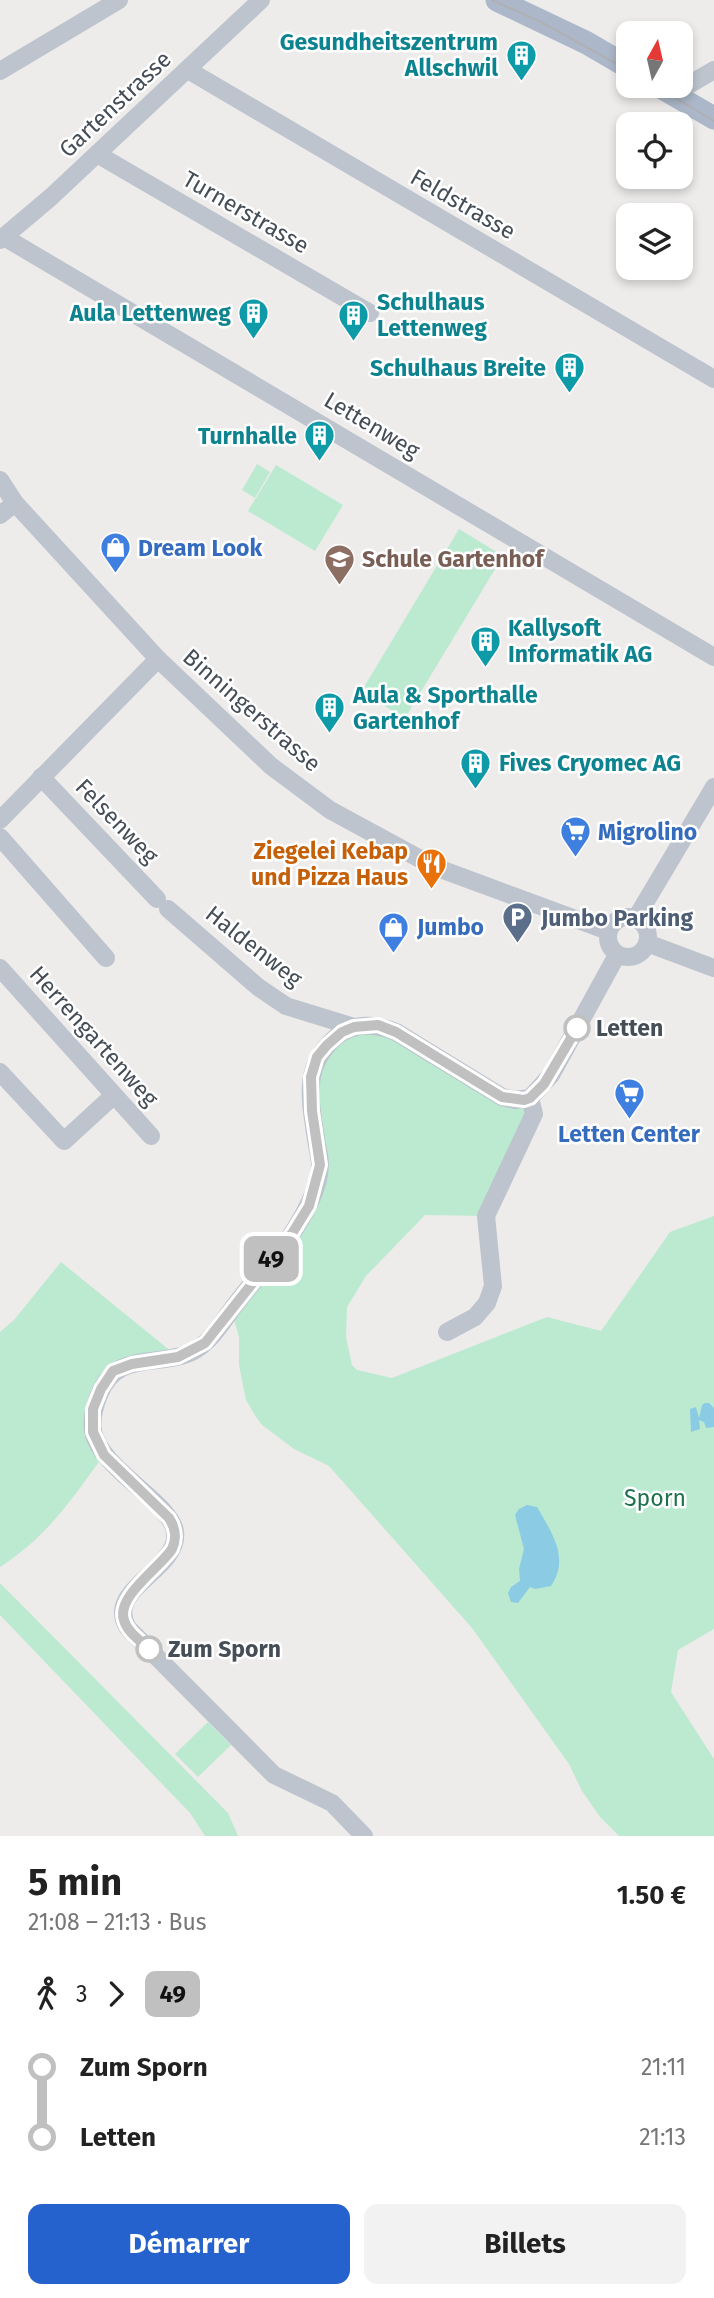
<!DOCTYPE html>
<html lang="fr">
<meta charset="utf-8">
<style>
body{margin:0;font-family:"Fira Sans",sans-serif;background:#f2f2f2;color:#222;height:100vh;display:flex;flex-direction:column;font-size:26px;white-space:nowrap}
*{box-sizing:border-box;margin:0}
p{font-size:23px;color:#767676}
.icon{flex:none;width:38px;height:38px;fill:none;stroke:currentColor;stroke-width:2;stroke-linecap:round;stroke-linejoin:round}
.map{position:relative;height:1836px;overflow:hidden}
.panel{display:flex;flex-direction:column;background:#fff;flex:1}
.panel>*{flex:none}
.badge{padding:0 14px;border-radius:10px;font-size:24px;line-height:46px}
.needle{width:46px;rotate:8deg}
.tools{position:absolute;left:616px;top:21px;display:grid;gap:14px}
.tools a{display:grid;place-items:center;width:77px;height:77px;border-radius:14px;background:#fff;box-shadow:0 4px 10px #0003;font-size:35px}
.map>.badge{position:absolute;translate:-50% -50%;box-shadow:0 0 0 4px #fff}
.legs{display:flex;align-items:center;gap:10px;height:77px;padding:0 28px;font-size:23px}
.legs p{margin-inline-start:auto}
.overview{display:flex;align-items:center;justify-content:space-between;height:119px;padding:0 28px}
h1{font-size:38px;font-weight:700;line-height:52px}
.action{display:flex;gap:14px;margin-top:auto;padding:14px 28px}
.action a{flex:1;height:80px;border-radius:14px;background:#2562cd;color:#fff;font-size:28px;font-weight:700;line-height:80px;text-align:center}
.action a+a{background:#f2f2f2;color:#222}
ul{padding:0 28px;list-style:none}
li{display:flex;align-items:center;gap:24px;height:70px;font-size:26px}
li i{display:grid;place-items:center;width:10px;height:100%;margin:0 9px;background:currentColor}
li i::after{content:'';width:18px;height:18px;margin:-9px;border:5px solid;border-radius:50%;background:#fff}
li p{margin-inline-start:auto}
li:first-child i{background:linear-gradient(#0000 50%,currentColor 0)}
li:last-child i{background:linear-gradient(currentColor 50%,#0000 0)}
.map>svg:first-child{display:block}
.green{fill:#bbead1}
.water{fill:#8bcbe4}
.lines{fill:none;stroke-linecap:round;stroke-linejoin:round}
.minor{stroke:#bdc4cd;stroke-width:18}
.major{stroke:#acb8c9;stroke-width:23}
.tram{stroke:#aeb0b5;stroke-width:2}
.line-1-casing{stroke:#fff;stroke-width:16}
.line-1{stroke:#c0c0c0;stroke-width:10}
.stop-1-dot{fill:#fff;stroke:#c0c0c0;stroke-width:3.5}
.labels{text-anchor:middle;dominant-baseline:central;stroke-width:5;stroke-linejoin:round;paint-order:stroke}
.culture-label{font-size:23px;font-weight:bold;fill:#0d838f;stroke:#fff;text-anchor:end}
.street-label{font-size:23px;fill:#454d57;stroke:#fff}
.shop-label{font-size:23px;font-weight:bold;fill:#366cbe;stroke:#fff;text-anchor:start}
.education-label{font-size:23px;font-weight:bold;fill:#785e54;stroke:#fff;text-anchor:start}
.food-label{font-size:23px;font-weight:bold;fill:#c56008;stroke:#fff;text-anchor:end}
.service-label{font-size:23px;font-weight:bold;fill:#4e5e75;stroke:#fff;text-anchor:start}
.stop-label{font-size:23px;font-weight:bold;fill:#454d57;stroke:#fff;text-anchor:start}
.park-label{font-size:23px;fill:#1d714d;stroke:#fff}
</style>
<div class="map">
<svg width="714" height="1836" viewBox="0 0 714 1836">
<rect width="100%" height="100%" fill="#eeebeb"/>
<!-- green -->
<g class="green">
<polygon points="257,464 270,472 255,498 242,490"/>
<polygon points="276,465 343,505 315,551 248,511"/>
<polygon points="459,529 503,556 405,718 361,692"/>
<polygon points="378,1025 502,1097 530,1098 534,1114 486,1216 425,1215 366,1276 347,1307 346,1337 352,1365 357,1370 392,1378 547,1317 601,1331 670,1232 714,1216 714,1629 678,1650 671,1692 714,1759 714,1836 619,1836 600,1817 582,1791 569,1764 472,1628 329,1466 294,1449 262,1425 256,1417 246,1400 239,1365 239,1337 231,1309 315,1190 312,1110 327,1045"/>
<path d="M61 1262 178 1357 132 1364 93 1409 104 1455C71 1500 48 1536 0 1567V1332L14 1320Z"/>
<polygon points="0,1583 228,1813 238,1836 205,1836 190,1813 0,1615"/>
<polygon points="208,1722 231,1745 198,1777 175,1754"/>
</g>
<!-- water -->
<g class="water">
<polygon points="705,1403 709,1403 714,1408 714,1427 706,1428 704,1422 699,1420 700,1429 691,1432 690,1409 696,1407 699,1418 702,1405"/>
<path d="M527 1505 537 1507C552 1533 570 1558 551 1586L535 1589 530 1587 518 1603 511 1602 508 1593 511 1587 520 1581 519 1569 524 1549 515 1515 519 1509Z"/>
</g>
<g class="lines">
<!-- minor -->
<g class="minor">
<polyline points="188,70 714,379"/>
<polyline points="0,71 119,0"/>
<polyline points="673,94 714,70"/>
<polyline points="97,154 370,313"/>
<polyline points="4,237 714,657"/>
<polyline points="0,240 51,197 261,0"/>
<polyline points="0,480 15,503 158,659 271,766 330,810 435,867 608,931"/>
<polyline points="0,515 15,503"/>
<polyline points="41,777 157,899"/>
<polyline points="0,820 158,659"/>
<polyline points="0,837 106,958"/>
<polyline points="168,909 258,987 286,1006 354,1027"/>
<circle cx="628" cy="937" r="20"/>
<polyline points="636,918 714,787"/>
<polyline points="647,943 714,968"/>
<polyline points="0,968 151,1136"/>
<polyline points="0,1072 64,1141 113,1096"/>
<polyline points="447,1332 475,1317 487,1303 493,1286 486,1216 534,1114 530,1098"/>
<path d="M364 1836 332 1803 274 1775 128 1628C103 1589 180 1570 175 1532 172 1503 100 1469 93 1431 91 1418 94 1407 99 1395 120 1342 173 1375 206 1342 219 1330 228 1313 239 1300 257 1276 279 1254 295 1229 307 1210 319 1188 320 1165 320 1157 317 1147 316 1139 310 1099 302 1066 336 1037 354 1022 376 1024 396 1032L502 1097 515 1100 530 1098 551 1075 617 955"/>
</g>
<!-- major -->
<g class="major">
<polyline points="497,0 587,43 628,67"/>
<polyline points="659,86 714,118"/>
</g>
<!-- tram -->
<g class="tram">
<polyline points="492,0 541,22 628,70"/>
<polyline points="655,86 714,121"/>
</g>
</g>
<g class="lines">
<defs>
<path id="line-1" d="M149 1649C141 1641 127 1632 124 1620 116 1596 160 1568 172 1549 177 1538 176 1529 169 1518L104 1455 93 1432V1409L101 1389 113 1371 132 1364 178 1357 205 1343 293 1232 309 1206 320 1165 312 1111 311 1077 317 1057 327 1045 342 1032 354 1027 378 1025 396 1032 502 1097 524 1100 530 1098 544 1084 577 1028"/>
</defs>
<!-- line-1 casing -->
<use href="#line-1" class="line-1-casing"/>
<!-- line-1 -->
<use href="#line-1" class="line-1"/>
</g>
<!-- icons -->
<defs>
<symbol id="building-pin" viewBox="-11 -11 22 30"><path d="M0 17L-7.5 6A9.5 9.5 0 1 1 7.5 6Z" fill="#0f9aa8" stroke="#fff"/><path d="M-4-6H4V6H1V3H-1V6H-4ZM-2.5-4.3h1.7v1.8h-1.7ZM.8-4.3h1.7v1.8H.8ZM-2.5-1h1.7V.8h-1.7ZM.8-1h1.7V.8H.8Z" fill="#fff"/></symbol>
<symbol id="shop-pin" viewBox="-11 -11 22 30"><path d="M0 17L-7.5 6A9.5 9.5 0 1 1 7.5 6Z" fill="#3f7fe0" stroke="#fff"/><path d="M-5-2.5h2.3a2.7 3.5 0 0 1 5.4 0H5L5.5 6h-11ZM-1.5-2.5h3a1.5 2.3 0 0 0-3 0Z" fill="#fff"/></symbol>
<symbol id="school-pin" viewBox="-11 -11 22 30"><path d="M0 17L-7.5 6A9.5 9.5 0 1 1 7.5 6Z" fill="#8d6e63" stroke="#fff"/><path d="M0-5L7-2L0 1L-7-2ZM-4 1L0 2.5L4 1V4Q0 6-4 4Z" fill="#fff"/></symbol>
<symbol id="supermarket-pin" viewBox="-11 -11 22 30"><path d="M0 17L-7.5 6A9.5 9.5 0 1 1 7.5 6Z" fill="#3f7fe0" stroke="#fff"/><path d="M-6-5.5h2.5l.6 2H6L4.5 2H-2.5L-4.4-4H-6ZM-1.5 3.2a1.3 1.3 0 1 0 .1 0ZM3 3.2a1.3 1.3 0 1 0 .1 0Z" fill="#fff"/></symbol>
<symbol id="restaurant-pin" viewBox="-11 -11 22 30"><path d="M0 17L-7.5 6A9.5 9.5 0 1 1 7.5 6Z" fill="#e8710a" stroke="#fff"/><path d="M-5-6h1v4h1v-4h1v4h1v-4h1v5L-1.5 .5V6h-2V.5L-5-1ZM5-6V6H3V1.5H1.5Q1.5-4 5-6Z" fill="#fff"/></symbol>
<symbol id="parking-pin" viewBox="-11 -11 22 30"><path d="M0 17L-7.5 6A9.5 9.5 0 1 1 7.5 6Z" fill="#5c6f8a" stroke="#fff"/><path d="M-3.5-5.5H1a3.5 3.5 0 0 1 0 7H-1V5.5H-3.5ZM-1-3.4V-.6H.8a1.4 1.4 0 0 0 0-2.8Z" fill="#fff"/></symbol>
</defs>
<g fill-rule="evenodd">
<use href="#building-pin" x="504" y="38" width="35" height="47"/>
<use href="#building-pin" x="236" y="296" width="35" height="47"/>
<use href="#building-pin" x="336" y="298" width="35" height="47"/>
<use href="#building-pin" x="552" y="350" width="35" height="47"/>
<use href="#building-pin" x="302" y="418" width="35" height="47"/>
<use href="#shop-pin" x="98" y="530" width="35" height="47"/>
<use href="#school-pin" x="322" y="542" width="35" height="47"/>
<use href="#building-pin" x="468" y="624" width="35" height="47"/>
<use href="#building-pin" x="312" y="690" width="35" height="47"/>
<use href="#building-pin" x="458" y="746" width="35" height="47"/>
<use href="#supermarket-pin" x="558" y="814" width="35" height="47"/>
<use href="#restaurant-pin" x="414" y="846" width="35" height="47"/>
<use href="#parking-pin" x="500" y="900" width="35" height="47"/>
<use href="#shop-pin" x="376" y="910" width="35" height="47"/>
<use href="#supermarket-pin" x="612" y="1076" width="35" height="47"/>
</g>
<!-- markers -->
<g class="stop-1-dot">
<circle cx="577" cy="1028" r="12"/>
<circle cx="149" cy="1649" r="12"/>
</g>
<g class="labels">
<!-- culture labels -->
<g class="culture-label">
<text x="498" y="42">Gesundheitszentrum<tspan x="498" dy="26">Allschwil</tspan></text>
<text x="377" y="302" text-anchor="start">Schulhaus<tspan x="377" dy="26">Lettenweg</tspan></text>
<text x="231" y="313">Aula Lettenweg</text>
<text x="546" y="368">Schulhaus Breite</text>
<text x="297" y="436">Turnhalle</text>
<text x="508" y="628" text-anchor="start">Kallysoft<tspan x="508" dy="26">Informatik AG</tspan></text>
<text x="353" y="695" text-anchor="start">Aula &amp; Sporthalle<tspan x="353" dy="26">Gartenhof</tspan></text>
<text x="499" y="763" text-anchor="start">Fives Cryomec AG</text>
</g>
<!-- street labels -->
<g class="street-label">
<text transform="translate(115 104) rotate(-43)">Gartenstrasse</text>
<text transform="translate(463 204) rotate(30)">Feldstrasse</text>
<text transform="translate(246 212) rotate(30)">Turnerstrasse</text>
<text transform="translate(372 425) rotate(31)">Lettenweg</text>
<text transform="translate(252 710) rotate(41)">Binningerstrasse</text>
<text transform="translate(117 821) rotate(46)">Felsenweg</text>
<text transform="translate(254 946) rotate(38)">Haldenweg</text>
<text transform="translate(94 1036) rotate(48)">Herrengartenweg</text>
</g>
<!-- shop labels -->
<g class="shop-label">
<text x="138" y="548">Dream Look</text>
<text x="598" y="832">Migrolino</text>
<text x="417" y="927">Jumbo</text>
<text x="629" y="1134" text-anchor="middle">Letten Center</text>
</g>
<!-- education labels -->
<g class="education-label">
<text x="362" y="559">Schule Gartenhof</text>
</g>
<!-- food labels -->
<g class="food-label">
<text x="408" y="851">Ziegelei Kebap<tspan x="408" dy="26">und Pizza Haus</tspan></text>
</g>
<!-- service labels -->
<g class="service-label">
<text x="541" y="918">Jumbo Parking</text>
</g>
<!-- stop labels -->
<g class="stop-label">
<text x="596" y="1028">Letten</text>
<text x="168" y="1649">Zum Sporn</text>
</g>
<!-- park labels -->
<g class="park-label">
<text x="655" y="1498">Sporn</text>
</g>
</g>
</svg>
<div class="tools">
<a><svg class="needle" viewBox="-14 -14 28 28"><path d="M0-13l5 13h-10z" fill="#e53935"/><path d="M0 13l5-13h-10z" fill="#767676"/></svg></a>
<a><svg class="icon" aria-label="locate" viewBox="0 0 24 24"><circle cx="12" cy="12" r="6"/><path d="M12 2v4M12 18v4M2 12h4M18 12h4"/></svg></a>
<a><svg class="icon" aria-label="layers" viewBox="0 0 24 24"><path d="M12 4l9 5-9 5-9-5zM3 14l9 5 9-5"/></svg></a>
</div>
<b class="badge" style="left:271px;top:1259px;background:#c0c0c0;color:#111">49</b>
</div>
<section class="panel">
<div class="overview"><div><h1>5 min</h1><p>21:08 – 21:13 · Bus</p></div><b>1.50 €</b></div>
<div class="legs"><svg class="icon" aria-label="walk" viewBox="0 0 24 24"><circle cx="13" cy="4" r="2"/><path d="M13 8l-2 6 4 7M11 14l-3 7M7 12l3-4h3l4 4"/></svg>3<svg class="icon" aria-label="forward" viewBox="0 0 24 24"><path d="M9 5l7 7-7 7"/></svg><b class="badge" style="background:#c0c0c0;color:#111">49</b></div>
<ul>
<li><i style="color:#c0c0c0"></i><b>Zum Sporn</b><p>21:11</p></li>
<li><i style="color:#c0c0c0"></i><b>Letten</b><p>21:13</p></li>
</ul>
<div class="action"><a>Démarrer</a><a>Billets</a></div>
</section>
